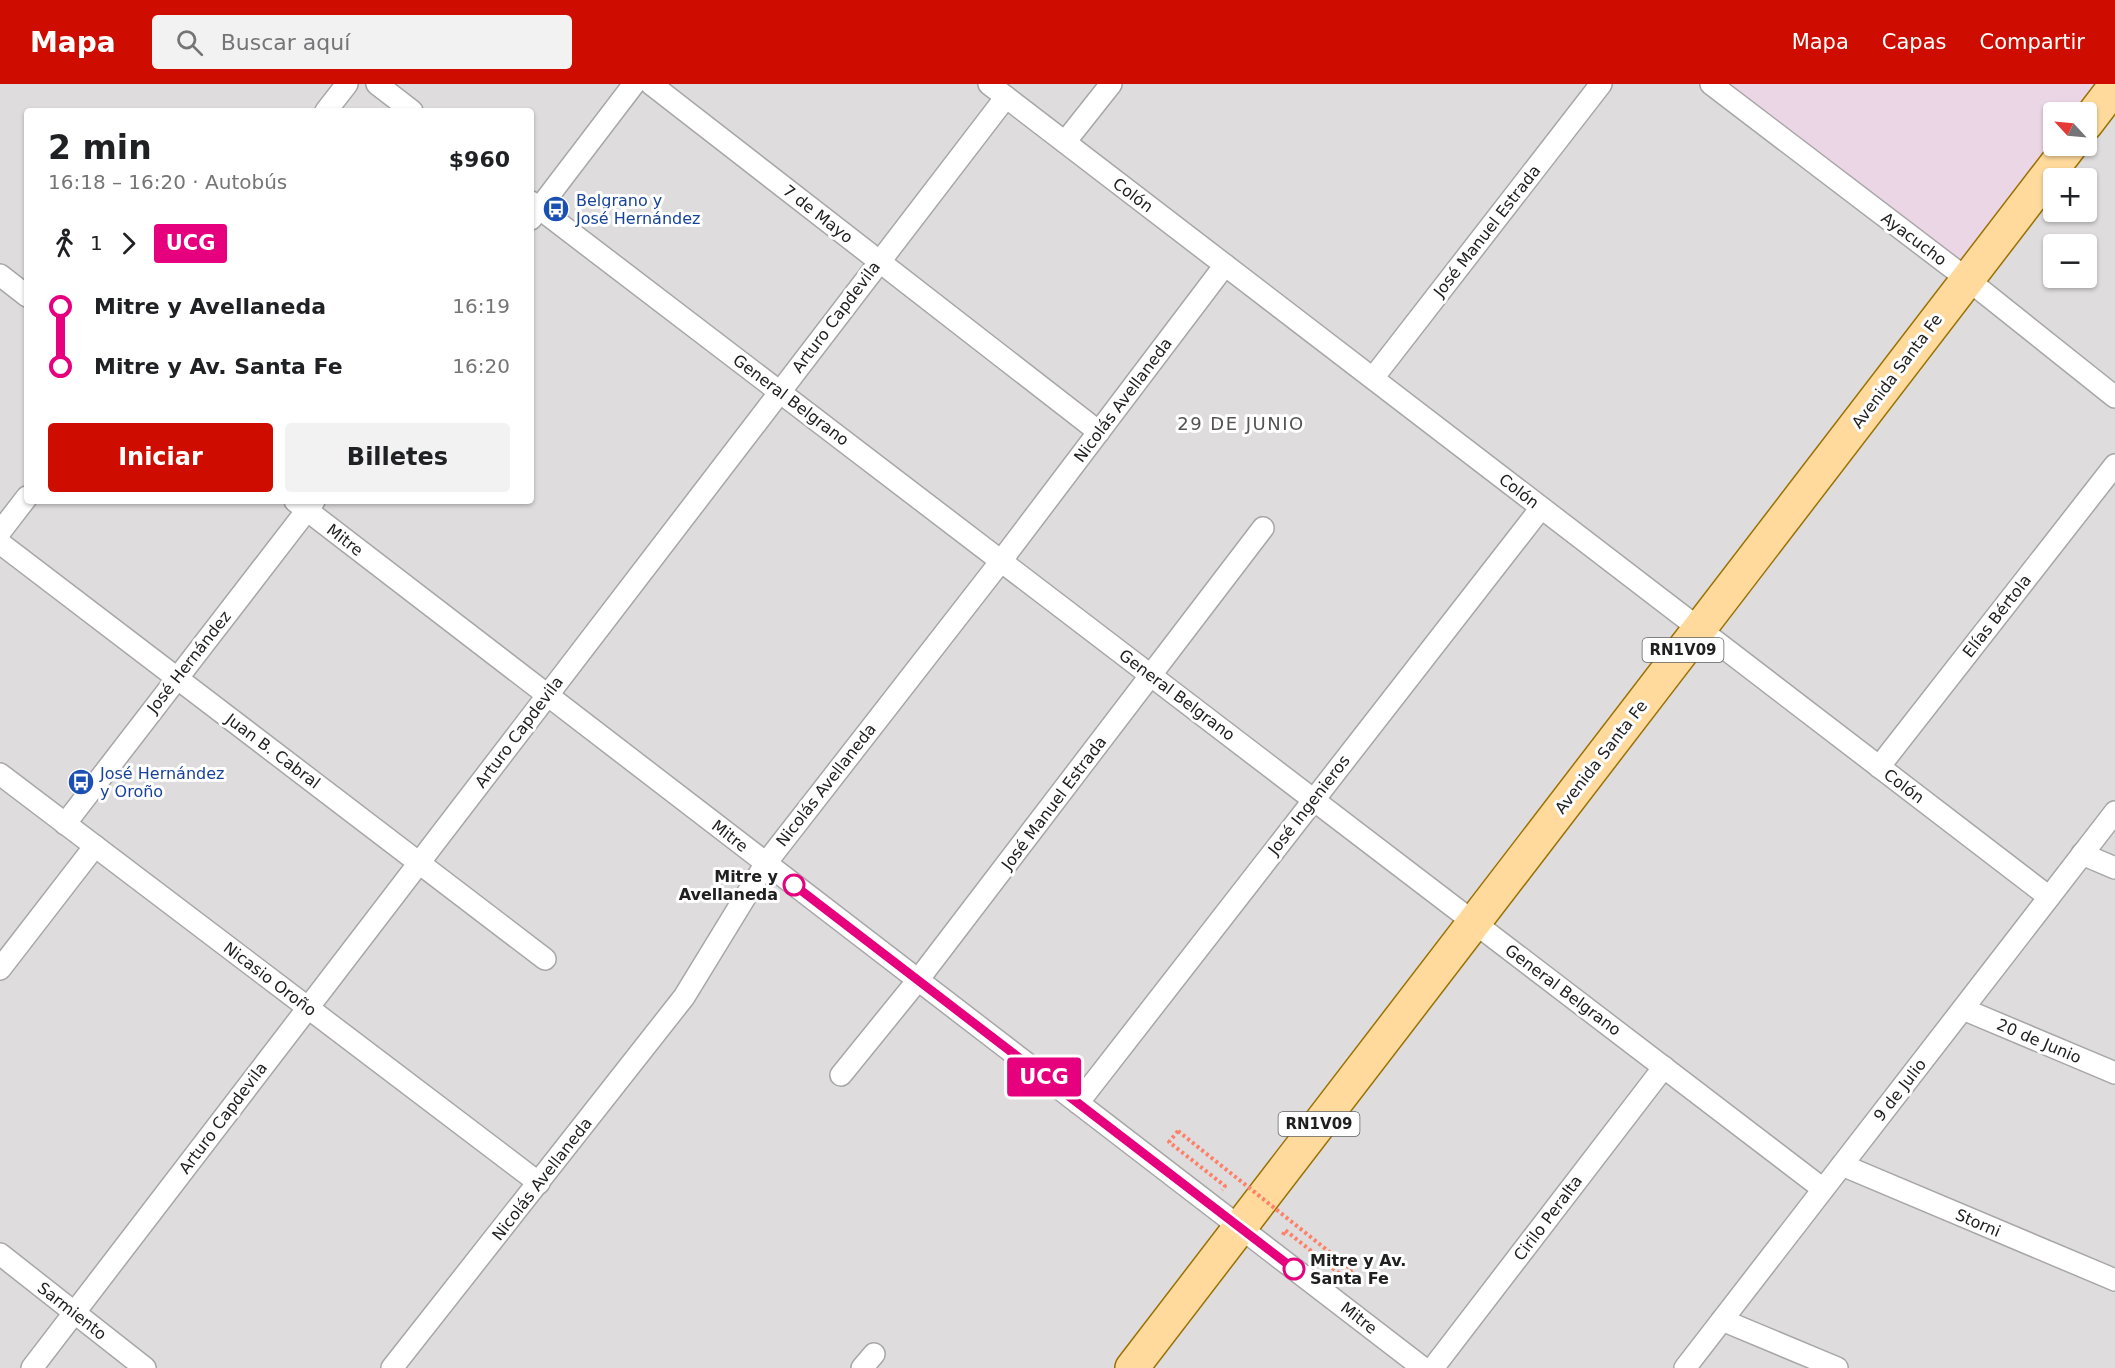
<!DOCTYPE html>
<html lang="es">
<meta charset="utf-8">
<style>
body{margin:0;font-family:"DejaVu Sans",sans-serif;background:#f2f2f2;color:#202124;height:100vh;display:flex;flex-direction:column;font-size:22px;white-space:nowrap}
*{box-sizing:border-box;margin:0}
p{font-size:20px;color:#757577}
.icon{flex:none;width:33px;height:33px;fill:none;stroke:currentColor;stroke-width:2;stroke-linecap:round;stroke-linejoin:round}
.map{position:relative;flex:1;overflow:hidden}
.side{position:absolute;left:24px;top:24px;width:510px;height:396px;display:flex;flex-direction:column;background:#fff;border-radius:6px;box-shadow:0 2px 4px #0004}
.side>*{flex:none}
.badge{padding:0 12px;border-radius:4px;font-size:21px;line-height:39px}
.needle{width:39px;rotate:296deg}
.tools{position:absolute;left:2043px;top:18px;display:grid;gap:12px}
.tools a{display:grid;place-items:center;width:54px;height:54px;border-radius:6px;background:#fff;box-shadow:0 2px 4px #0004;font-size:30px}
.map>.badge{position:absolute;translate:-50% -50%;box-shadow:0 0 0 3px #fff}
.legs{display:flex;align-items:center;gap:9px;height:66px;padding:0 24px;font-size:20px}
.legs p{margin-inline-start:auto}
.head{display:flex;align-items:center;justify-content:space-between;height:102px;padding:0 24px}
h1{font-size:33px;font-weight:600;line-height:45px}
.primary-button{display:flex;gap:12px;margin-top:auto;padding:12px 24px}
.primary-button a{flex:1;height:69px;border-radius:6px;background:#cf0c00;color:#fff;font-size:24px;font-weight:600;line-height:69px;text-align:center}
.primary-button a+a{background:#f2f2f2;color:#202124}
ul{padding:0 24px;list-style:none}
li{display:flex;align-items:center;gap:21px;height:60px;font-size:22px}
li i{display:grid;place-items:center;width:9px;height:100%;margin:0 8px;background:currentColor}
li i::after{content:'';width:15px;height:15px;margin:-8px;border:4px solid;border-radius:50%;background:#fff}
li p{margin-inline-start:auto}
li:first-child i{background:linear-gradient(#0000 50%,currentColor 0)}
li:last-child i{background:linear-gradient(currentColor 50%,#0000 0)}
header{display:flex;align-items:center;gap:36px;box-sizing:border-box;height:84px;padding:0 30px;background:#cf0c00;color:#fff}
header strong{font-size:28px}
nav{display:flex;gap:33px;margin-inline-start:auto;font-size:21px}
.search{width:420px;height:54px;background:#f2f2f2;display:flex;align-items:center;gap:15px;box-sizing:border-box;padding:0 21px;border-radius:6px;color:#757577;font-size:22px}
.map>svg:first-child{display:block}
.residential{fill:#dedcdc;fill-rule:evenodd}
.industrial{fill:#ebd6e6}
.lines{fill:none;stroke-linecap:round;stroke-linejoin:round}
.street-casing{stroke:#a7a7a7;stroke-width:24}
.primary-casing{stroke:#9b7100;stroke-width:36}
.path{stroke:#ff8068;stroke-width:4;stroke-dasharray:3 3;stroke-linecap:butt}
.street{stroke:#fff;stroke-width:21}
.primary{stroke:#ffda9c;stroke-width:33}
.path-bridge{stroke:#ff8068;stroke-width:4;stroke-dasharray:3 3;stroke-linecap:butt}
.line-1-casing{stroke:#fff;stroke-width:14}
.line-1{stroke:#e6007e;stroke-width:9}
.stop-1-dot{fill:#fff;stroke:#e6007e;stroke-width:3}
.labels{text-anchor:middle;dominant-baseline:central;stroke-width:6;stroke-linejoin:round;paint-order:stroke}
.shield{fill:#fff;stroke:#636363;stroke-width:1.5}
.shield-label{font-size:15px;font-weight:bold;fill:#202020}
.street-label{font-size:16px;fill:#202020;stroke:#fff}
.transit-label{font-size:16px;fill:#164399;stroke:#fff;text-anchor:start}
.stop-label{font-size:16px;font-weight:bold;fill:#202020;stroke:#fff;text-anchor:end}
.neighbourhood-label{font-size:18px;letter-spacing:1.5px;fill:#535353;stroke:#fff}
</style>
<header>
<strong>Mapa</strong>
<div class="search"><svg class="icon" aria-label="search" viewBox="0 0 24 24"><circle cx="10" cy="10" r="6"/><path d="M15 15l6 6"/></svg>Buscar aquí</div>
<nav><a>Mapa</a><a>Capas</a><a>Compartir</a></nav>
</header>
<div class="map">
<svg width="2115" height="1284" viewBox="0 0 2115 1284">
<rect width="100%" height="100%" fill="#f1eee5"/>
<!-- residential -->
<path class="residential" d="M0 0H1711L2070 62H2086L2087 40 2115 2V1284H0ZM27 27H531V417H27ZM2054 94H2086V128H2054ZM2054 160H2086V194H2054Z"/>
<!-- industrial -->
<polygon class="industrial" points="1711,0 2115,0 2086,28 2054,28 2054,62 1967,195"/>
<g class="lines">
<defs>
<g id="street">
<polyline points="377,0 412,27"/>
<polyline points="651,0 1099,348"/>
<polyline points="989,0 2049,813"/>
<polyline points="1711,0 1967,195 2115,313"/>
<polyline points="326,27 347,0"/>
<polyline points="1065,58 1111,0"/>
<polyline points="531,118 1823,1105"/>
<polyline points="531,135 634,0"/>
<polyline points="0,191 27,212"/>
<polyline points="1373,294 1601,0"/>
<polyline points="295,417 1423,1284"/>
<polyline points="0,448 27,413"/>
<polyline points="0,459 545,875"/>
<polyline points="1879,683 2115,381"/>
<polyline points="0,690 539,1099"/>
<polyline points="65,740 314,417"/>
<polyline points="2082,770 2115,784"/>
<polyline points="0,885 95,762"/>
<polyline points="1963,925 2115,989"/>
<polyline points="841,991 918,896 1263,444"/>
<polyline points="1078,1019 1541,424"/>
<polyline points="1842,1081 2115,1196"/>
<polyline points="0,1170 145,1284"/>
<polyline points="1722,1236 1837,1284"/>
<polyline points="32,1284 1006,13"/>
<polyline points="392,1284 684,913 766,779 1001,477 1225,181"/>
<polyline points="862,1284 874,1270"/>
<polyline points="1433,1284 1664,983"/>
<polyline points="1685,1284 2115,728"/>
</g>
<g id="primary">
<polyline points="2086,40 2115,2"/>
<polyline points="1132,1284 2070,62"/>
</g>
</defs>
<!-- street casing -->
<use href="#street" class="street-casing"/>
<!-- primary casing -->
<use href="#primary" class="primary-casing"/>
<!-- path -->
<g class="path">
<polyline points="1178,1047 1169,1058 1225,1102 1222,1106"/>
<polyline points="1283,1151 1285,1146 1345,1194 1352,1186"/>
</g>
<!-- street -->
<use href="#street" class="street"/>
<!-- primary -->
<use href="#primary" class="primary"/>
<!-- path-bridge -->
<polyline class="path-bridge" points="1178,1047 1352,1186"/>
</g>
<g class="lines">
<defs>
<polyline id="line-1" points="794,801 1294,1185"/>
</defs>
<!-- line-1 casing -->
<use href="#line-1" class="line-1-casing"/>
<!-- line-1 -->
<use href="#line-1" class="line-1"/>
</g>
<!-- icons -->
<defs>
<symbol id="bus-disc" viewBox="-11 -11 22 22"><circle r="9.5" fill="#1a4fb4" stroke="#fff"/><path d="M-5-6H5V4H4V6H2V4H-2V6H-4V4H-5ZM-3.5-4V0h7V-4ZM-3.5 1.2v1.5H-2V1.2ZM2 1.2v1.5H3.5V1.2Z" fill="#fff"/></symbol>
</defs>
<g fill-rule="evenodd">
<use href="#bus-disc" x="541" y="110" width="30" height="30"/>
<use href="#bus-disc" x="66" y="683" width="30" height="30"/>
</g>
<!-- markers -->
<g class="stop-1-dot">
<circle cx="794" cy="801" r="10"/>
<circle cx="1294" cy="1185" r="10"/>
</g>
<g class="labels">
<!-- shield labels -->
<g class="shield">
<rect x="1642.5" y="554" width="81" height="24" rx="4.5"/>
<rect x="1278.5" y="1028" width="81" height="24" rx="4.5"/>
</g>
<g class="shield-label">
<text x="1683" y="566">RN1V09</text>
<text x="1319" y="1040">RN1V09</text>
</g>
<!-- street labels -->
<g class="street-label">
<text transform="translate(1133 111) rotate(37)">Colón</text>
<text transform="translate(818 130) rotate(38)">7 de Mayo</text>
<text transform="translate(1487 147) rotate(-52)">José Manuel Estrada</text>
<text transform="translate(1914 155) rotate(37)">Ayacucho</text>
<text transform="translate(836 233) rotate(-53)">Arturo Capdevila</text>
<text transform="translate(1897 287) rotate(-53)">Avenida Santa Fe</text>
<text transform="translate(791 316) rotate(37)">General Belgrano</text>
<text transform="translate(1123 316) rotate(-53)">Nicolás Avellaneda</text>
<text transform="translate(1519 407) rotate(38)">Colón</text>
<text transform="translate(345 456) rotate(38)">Mitre</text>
<text transform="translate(1997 532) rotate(-52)">Elías Bértola</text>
<text transform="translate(189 578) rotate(-52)">José Hernández</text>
<text transform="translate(1177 611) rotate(37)">General Belgrano</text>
<text transform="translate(519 648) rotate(-53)">Arturo Capdevila</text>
<text transform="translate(273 667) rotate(37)">Juan B. Cabral</text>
<text transform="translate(1601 673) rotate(-52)">Avenida Santa Fe</text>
<text transform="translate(826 701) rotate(-52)">Nicolás Avellaneda</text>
<text transform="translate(1904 702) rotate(37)">Colón</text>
<text transform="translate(1054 719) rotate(-53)">José Manuel Estrada</text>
<text transform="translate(1309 721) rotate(-52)">José Ingenieros</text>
<text transform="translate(730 752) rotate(38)">Mitre</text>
<text transform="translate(270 895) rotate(37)">Nicasio Oroño</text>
<text transform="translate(1563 906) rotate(37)">General Belgrano</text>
<text transform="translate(2039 957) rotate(23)">20 de Junio</text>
<text transform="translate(1900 1006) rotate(-52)">9 de Julio</text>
<text transform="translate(223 1034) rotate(-53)">Arturo Capdevila</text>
<text transform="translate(542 1095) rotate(-52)">Nicolás Avellaneda</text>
<text transform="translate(1548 1134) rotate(-53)">Cirilo Peralta</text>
<text transform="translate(1978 1139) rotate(23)">Storni</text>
<text transform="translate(72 1227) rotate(38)">Sarmiento</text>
<text transform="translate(1359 1234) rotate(38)">Mitre</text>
</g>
<!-- transit labels -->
<g class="transit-label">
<text x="576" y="116">Belgrano y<tspan x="576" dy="18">José Hernández</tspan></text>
<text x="100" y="689">José Hernández<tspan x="100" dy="18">y Oroño</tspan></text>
</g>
<!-- stop labels -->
<g class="stop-label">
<text x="778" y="792">Mitre y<tspan x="778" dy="18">Avellaneda</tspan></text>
<text x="1310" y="1176" text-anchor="start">Mitre y Av.<tspan x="1310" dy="18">Santa Fe</tspan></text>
</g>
<!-- neighbourhood labels -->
<g class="neighbourhood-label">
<text x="1241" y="339">29 DE JUNIO</text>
</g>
</g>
</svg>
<div class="tools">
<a><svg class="needle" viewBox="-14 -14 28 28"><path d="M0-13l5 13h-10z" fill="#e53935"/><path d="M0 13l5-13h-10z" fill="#757577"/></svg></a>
<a>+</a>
<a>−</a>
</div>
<b class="badge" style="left:1044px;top:993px;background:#e6007e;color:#fff">UCG</b>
<section class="side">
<div class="head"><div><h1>2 min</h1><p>16:18 – 16:20 · Autobús</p></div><b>$960</b></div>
<div class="legs"><svg class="icon" aria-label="walk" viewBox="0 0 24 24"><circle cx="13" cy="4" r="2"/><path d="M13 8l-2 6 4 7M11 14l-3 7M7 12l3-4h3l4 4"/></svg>1<svg class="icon" aria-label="forward" viewBox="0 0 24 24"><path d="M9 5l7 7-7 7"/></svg><b class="badge" style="background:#e6007e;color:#fff">UCG</b></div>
<ul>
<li><i style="color:#e6007e"></i><b>Mitre y Avellaneda</b><p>16:19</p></li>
<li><i style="color:#e6007e"></i><b>Mitre y Av. Santa Fe</b><p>16:20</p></li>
</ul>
<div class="primary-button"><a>Iniciar</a><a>Billetes</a></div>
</section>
</div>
